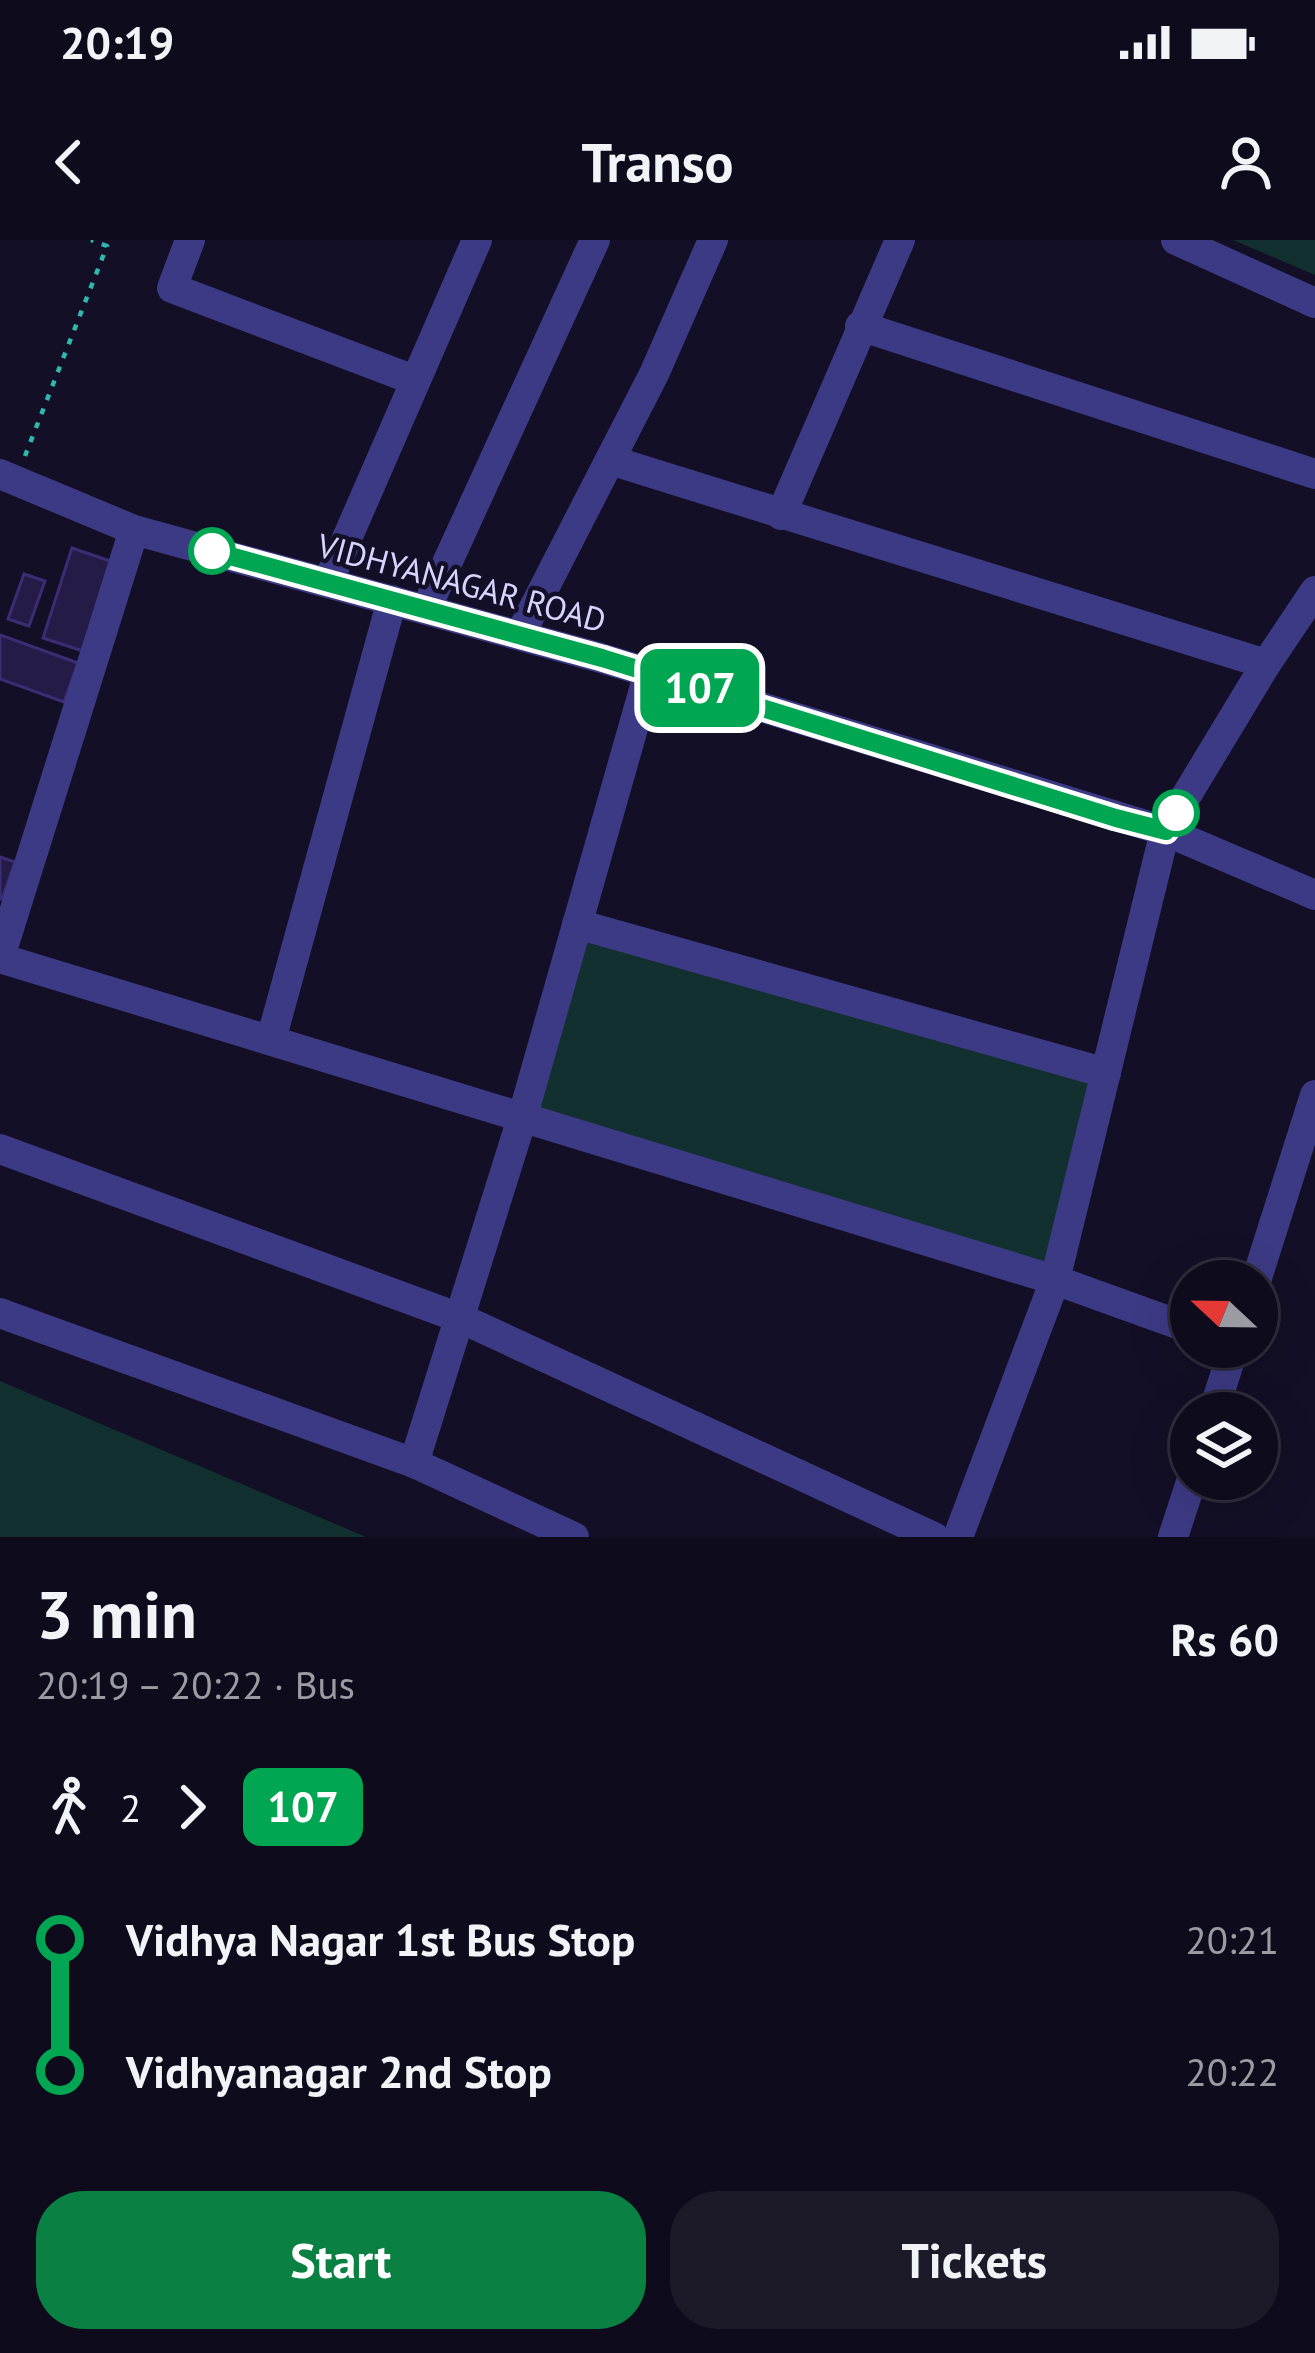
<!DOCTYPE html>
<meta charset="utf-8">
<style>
body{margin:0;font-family:"PT Sans",sans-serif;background:#1c1929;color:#f1f3f6;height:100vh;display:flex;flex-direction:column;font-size:45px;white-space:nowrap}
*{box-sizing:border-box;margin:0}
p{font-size:39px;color:#9b9ba3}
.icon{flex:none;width:66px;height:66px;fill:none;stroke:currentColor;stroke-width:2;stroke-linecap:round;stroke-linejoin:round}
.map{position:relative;height:1297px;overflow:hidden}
.panel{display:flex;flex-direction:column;background:#0e0b1c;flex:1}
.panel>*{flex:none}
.badge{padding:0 24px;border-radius:18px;font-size:42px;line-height:78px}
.needle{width:78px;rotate:292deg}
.fabs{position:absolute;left:1170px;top:1020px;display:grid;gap:24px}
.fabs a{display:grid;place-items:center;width:108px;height:108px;border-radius:50%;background:#0e0b1c;box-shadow:0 12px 48px #0002,0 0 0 3px #2e2b3b;font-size:60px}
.map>.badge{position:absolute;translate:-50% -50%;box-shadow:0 0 0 6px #fff}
.legs{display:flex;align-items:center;gap:18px;height:132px;padding:0 36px;font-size:39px}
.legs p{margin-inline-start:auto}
.overview{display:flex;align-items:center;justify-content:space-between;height:204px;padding:0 36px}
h1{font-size:66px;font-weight:700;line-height:90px}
.action{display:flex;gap:24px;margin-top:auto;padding:24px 36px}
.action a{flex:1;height:138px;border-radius:48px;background:#0b8043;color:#fff;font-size:48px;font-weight:700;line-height:138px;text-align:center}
.action a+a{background:#1c1929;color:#f1f3f6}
ul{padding:0 36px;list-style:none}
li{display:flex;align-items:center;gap:42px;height:132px;font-size:45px}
li i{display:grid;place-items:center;width:18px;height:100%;margin:0 15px;background:currentColor}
li i::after{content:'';width:30px;height:30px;margin:-15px;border:9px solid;border-radius:50%;background:#0e0b1c}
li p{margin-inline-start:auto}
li:first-child i{background:linear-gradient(#0000 50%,currentColor 0)}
li:last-child i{background:linear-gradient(currentColor 50%,#0000 0)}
.status{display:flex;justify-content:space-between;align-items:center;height:84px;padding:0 60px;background:#0e0b1c;direction:ltr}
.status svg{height:33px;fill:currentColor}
header{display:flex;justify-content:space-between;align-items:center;height:156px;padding:0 36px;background:#0e0b1c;font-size:54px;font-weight:700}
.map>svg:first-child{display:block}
.green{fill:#12302f}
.building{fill:#241b47;stroke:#3b2d73;stroke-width:3}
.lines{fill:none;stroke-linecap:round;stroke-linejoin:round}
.path{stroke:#2fb8b0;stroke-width:4.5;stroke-dasharray:6 9;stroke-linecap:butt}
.minor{stroke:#3d3a85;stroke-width:30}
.line-1-casing{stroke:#fff;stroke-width:27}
.line-1{stroke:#00a651;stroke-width:18}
.stop-1-dot{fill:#fff;stroke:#00a651;stroke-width:6}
.labels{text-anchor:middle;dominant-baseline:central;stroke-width:9;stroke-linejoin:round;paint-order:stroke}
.street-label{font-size:33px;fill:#d9d4ff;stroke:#130f26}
</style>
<div class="status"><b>20:19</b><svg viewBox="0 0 49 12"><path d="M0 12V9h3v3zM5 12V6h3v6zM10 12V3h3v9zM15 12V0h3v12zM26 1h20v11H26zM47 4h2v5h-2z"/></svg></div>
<header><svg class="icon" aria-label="back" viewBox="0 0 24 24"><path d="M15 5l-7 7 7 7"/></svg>Transo<svg class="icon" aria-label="person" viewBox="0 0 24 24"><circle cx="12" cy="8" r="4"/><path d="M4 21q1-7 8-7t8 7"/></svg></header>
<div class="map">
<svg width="1315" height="1297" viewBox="0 0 1315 1297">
<rect width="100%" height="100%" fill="#130f26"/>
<!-- green -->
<g class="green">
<polygon points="1233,0 1315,0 1315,35"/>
<polygon points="585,701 1093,840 1046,1022 534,870"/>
<polygon points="0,1141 366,1297 0,1297"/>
</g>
<!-- building -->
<g class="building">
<polygon points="72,308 113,322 83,411 43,398"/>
<polygon points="24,334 45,341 29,386 8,379"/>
<polygon points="0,395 78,423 64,462 0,439"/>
<polygon points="0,617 15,622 2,659 0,659"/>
</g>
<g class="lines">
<!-- path -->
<polyline class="path" points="25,216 107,6 91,0"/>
<!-- minor -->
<g class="minor">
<polyline points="190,0 172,48 414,140"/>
<polyline points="1176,0 1315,63"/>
<polyline points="860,86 1315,234"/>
<polyline points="610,220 1266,424 1315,351"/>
<polyline points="0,234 134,290 601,418 1165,591 1315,655"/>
<polyline points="781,275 900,0"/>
<polyline points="328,342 477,0"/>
<polyline points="426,369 595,0"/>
<polyline points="520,395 654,134 713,0"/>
<polyline points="577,684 1106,833"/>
<polyline points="0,717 134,290"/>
<polyline points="0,718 1055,1040 1191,1089"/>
<polyline points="271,800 392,360"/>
<polyline points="0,909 460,1078 934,1297"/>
<polyline points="1256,1041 1315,855"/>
<polyline points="0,1073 414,1223 574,1297"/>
<polyline points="1213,1173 1234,1107"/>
<polyline points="414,1223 523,875 649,432"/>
<polyline points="958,1297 1055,1040 1165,591 1266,424"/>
<polyline points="1173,1297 1192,1239"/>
</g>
</g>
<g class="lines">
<defs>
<polyline id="line-1" points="212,311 602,418 1116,578 1166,591 1176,573"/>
</defs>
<!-- line-1 casing -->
<use href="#line-1" class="line-1-casing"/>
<!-- line-1 -->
<use href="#line-1" class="line-1"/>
</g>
<!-- markers -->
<g class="stop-1-dot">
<circle cx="212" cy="311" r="21"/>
<circle cx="1176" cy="573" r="21"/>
</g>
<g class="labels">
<!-- street labels -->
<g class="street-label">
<text transform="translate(462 342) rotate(15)">VIDHYANAGAR ROAD</text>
</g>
</g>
</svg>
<div class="fabs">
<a><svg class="needle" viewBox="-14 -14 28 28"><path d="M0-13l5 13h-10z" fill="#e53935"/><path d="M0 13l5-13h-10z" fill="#9b9ba3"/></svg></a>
<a><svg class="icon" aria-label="layers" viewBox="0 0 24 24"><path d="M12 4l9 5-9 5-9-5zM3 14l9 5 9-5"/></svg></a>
</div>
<b class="badge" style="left:700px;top:448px;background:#00a651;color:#fff">107</b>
</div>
<section class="panel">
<div class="overview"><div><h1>3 min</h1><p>20:19 – 20:22 · Bus</p></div><b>Rs 60</b></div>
<div class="legs"><svg class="icon" aria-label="walk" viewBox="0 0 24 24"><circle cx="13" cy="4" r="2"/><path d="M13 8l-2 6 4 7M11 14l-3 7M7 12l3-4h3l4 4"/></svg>2<svg class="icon" aria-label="forward" viewBox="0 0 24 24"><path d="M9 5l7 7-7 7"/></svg><b class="badge" style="background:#00a651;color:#fff">107</b></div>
<ul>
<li><i style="color:#00a651"></i><b>Vidhya Nagar 1st Bus Stop</b><p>20:21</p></li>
<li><i style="color:#00a651"></i><b>Vidhyanagar 2nd Stop</b><p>20:22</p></li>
</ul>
<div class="action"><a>Start</a><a>Tickets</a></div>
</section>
